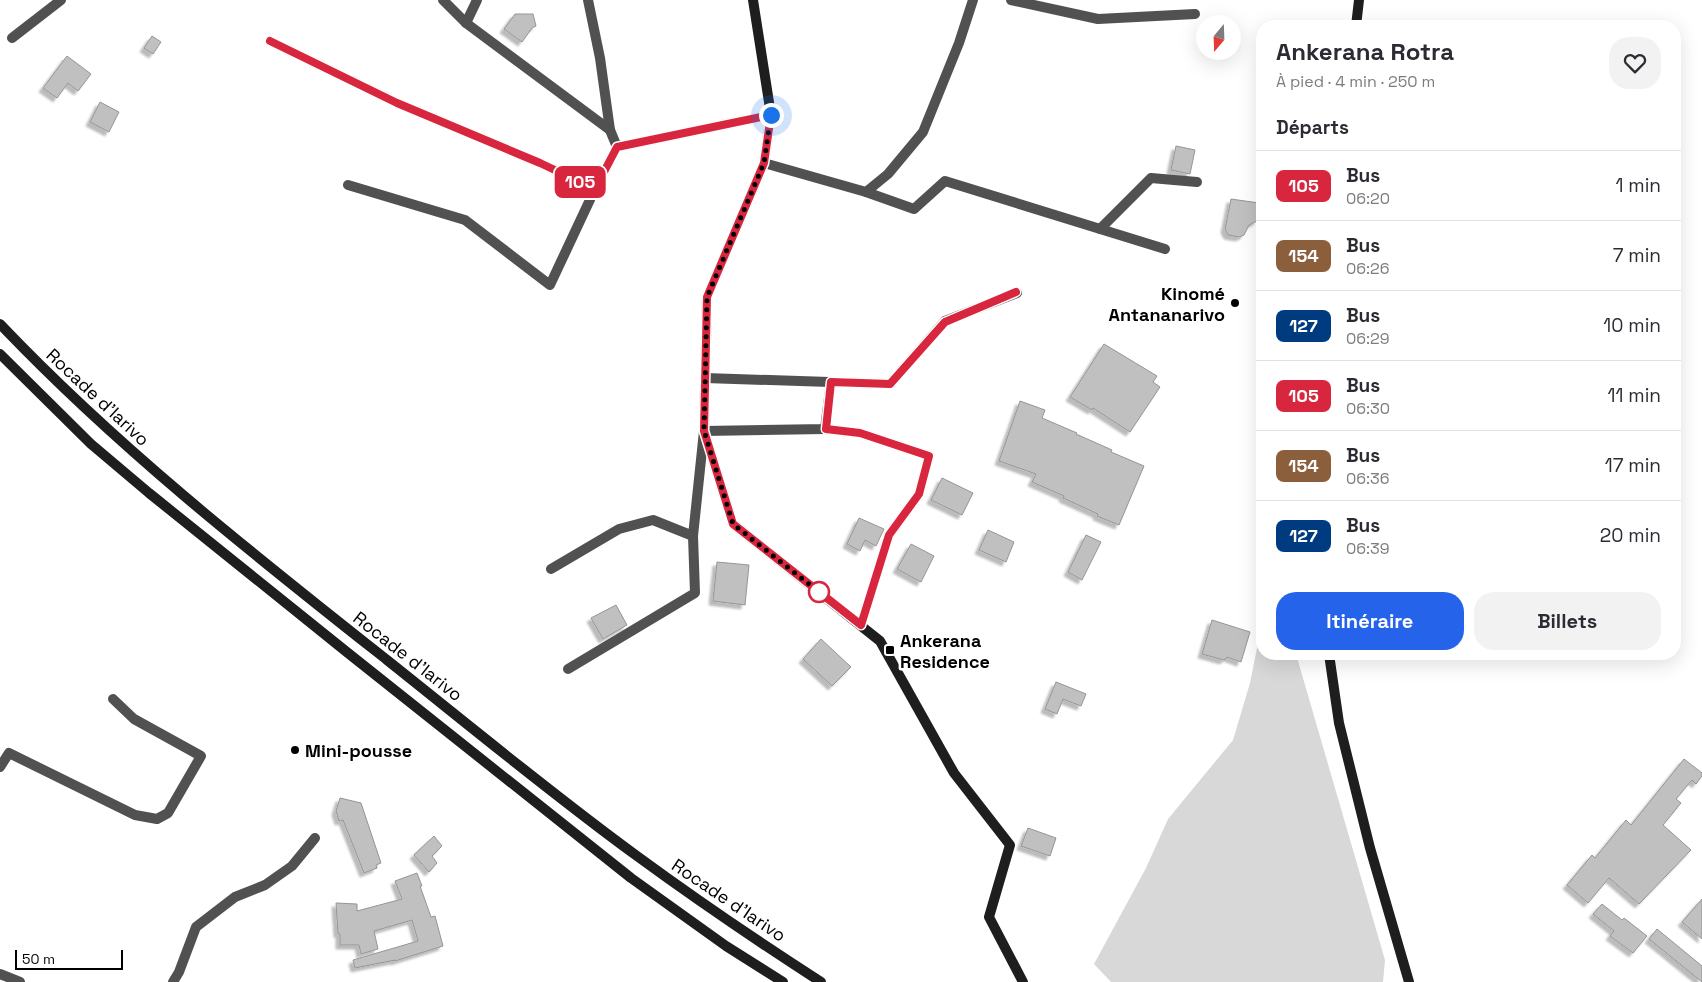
<!DOCTYPE html>
<html lang="fr">
<meta charset="utf-8">
<style>
body{margin:0;font-family:"Space Grotesk",sans-serif;background:#f2f2f3;color:#2b2b33;height:100vh;display:flex;flex-direction:column;font-size:19px;white-space:nowrap}
*{box-sizing:border-box;margin:0}
p{font-size:16px;color:#7c7c81}
.icon{flex:none;width:28px;height:28px;fill:none;stroke:currentColor;stroke-width:2;stroke-linecap:round;stroke-linejoin:round}
.map{position:relative;flex:1;overflow:hidden}
.drawer{position:absolute;left:1256px;top:20px;width:425px;height:640px;display:flex;flex-direction:column;background:#fff;border-radius:20px;box-shadow:0 5px 20px #0002}
.drawer>*{flex:none}
.badge{padding:0 10px;border-radius:8px;font-size:18px;line-height:32px}
.needle{width:32px;rotate:199deg}
.fabs{position:absolute;left:1196px;top:15px;display:grid;gap:10px}
.fabs a{display:grid;place-items:center;width:45px;height:45px;border-radius:50%;background:#fff;box-shadow:0 5px 20px #0002;font-size:25px}
.scale{position:absolute;left:15px;bottom:12px;width:108px;box-sizing:border-box;padding-left:5px;border:2px solid #000;border-top:0;font-size:14px;line-height:18px;white-space:nowrap;color:#000;-webkit-text-stroke:4px #fff;paint-order:stroke}
.you{position:absolute;width:25px;height:25px;margin:-12px;border:4px solid #fff;border-radius:50%;background:#1a73e8;box-shadow:0 0 0 8px #1a73e833}
.map>.badge{position:absolute;translate:-50% -50%;box-shadow:0 0 0 2px #fff}
h2{padding:0 20px;font-size:19px;line-height:45px}
.round{display:grid;place-items:center;flex:none;width:52px;height:52px;border-radius:20px;background:#f2f2f3}
.head{display:flex;align-items:center;justify-content:space-between;height:85px;padding:0 20px}
h1{font-size:24px;font-weight:600;line-height:38px}
.button{display:flex;gap:10px;margin-top:auto;padding:10px 20px}
.button a{flex:1;height:58px;border-radius:20px;background:#2563eb;color:#fff;font-size:20px;font-weight:600;line-height:58px;text-align:center}
.button a+a{background:#f2f2f3;color:#2b2b33}
ul{padding:0;list-style:none}
li{display:flex;align-items:center;gap:15px;height:70px;padding:0 20px;border-top:1px solid #e1e1e2}
li div{flex:1}
li b{display:block;font-size:19px}
li em{font-style:normal}
li .badge{min-width:55px;font-weight:700;text-align:center}
.map>svg:first-child{display:block}
.green{fill:#d8d8d8}
.building{fill:#c0c0c0;stroke:#959595;filter:url(#shadow)}
.lines{fill:none;stroke-linecap:round;stroke-linejoin:round}
.street{stroke:#515151;stroke-width:10}
.secondary{stroke:#1e1e1e;stroke-width:10}
.line-casing{stroke:#fff;stroke-width:11}
.line{stroke:#d7263d;stroke-width:8}
.walk{stroke:#000;stroke-width:5;stroke-dasharray:0 9}
.poi-dot{fill:#000;stroke:#fff;stroke-width:2}
.stop-dot{fill:#fff;stroke:#d7263d;stroke-width:2.5}
.labels{text-anchor:middle;dominant-baseline:central;stroke-width:5;stroke-linejoin:round;paint-order:stroke}
.poi-label{font-size:18px;font-weight:bold;fill:#000;stroke:#fff;text-anchor:start}
.street-label{font-size:18px;fill:#000;stroke:#fff}
</style>
<div class="map">
<svg width="1702" height="982" viewBox="0 0 1702 982">
<defs>
<filter id="shadow"><feDropShadow dx="-4" dy="4" stdDeviation="1" flood-color="#0004"/></filter>
</defs>
<rect width="100%" height="100%" fill="#fff"/>
<!-- green -->
<polygon class="green" points="1258,643 1262,643 1262,654 1296,654 1385,960 1383,982 1111,982 1094,964 1146,868 1168,819 1233,740 1250,683"/>
<!-- building -->
<g class="building">
<polygon points="515,14 533,14 536,26 532,28 522,42 504,29"/>
<polygon points="152,36 161,42 153,54 144,48"/>
<polygon points="67,56 91,74 78,91 68,83 57,98 43,88"/>
<polygon points="100,102 119,112 109,132 90,122"/>
<polygon points="1176,146 1195,150 1190,174 1171,170"/>
<polygon points="1231,199 1259,203 1260,211 1257,221 1249,225 1244,235 1239,237 1228,235 1225,229"/>
<polygon points="1104,344 1157,376 1153,382 1160,387 1130,432 1093,408 1092,410 1070,397"/>
<polygon points="1020,401 1045,410 1042,418 1077,433 1076,434 1112,450 1111,452 1144,466 1119,525 1097,516 1098,514 1063,498 1064,496 1032,482 1036,474 999,461"/>
<polygon points="942,478 973,493 962,515 931,500"/>
<polygon points="859,518 884,529 876,546 865,540 860,551 847,544"/>
<polygon points="988,530 1014,542 1006,562 979,550"/>
<polygon points="1086,535 1101,542 1082,580 1068,572"/>
<polygon points="911,544 934,556 921,582 897,569"/>
<polygon points="717,562 749,565 745,605 713,601"/>
<polygon points="616,605 627,625 603,639 591,618"/>
<polygon points="1212,620 1250,632 1241,662 1227,657 1224,660 1202,654"/>
<polygon points="821,639 851,667 832,686 803,659"/>
<polygon points="1056,682 1086,694 1081,706 1063,699 1057,714 1045,709"/>
<polygon points="1684,759 1702,773 1702,776 1696,784 1692,780 1676,799 1681,803 1663,825 1691,850 1639,904 1609,878 1588,903 1567,885 1592,855 1595,858 1626,820 1631,825"/>
<polygon points="340,798 361,803 381,863 376,865 377,868 364,873 343,820 339,821 336,811"/>
<polygon points="1028,828 1056,838 1050,856 1021,846"/>
<polygon points="434,836 442,846 432,856 437,863 429,872 414,855"/>
<polygon points="417,873 422,886 420,886 431,917 435,916 443,946 395,961 395,960 355,968 353,960 418,941 412,920 374,931 378,949 361,954 359,945 340,945 340,934 338,933 336,903 357,904 357,911 402,899 395,881"/>
<polygon points="1702,899 1702,939 1682,922"/>
<polygon points="1602,904 1622,920 1624,918 1647,936 1633,953 1610,936 1614,931 1593,914"/>
<polygon points="1657,929 1702,966 1702,982 1649,939"/>
</g>
<g class="lines">
<!-- street -->
<g class="street">
<polyline points="443,0 466,23 610,130"/>
<polyline points="1011,0 1098,19 1195,14"/>
<polyline points="466,23 477,0"/>
<polyline points="12,38 61,0"/>
<polyline points="270,41 397,103 540,163 595,189"/>
<polyline points="617,147 771,115"/>
<polyline points="764,163 866,192 888,174 923,132 959,43 973,0"/>
<polyline points="348,185 465,220 550,285 595,189 617,147 610,130 600,58 588,0"/>
<polyline points="866,192 914,209 945,181 1165,249"/>
<polyline points="1100,229 1151,178 1197,182"/>
<polyline points="705,378 890,384 945,321 1017,293"/>
<polyline points="825,429 860,433 929,456 919,494 889,535 861,625"/>
<polyline points="551,569 619,529 653,520 693,536 704,431 825,429 831,382"/>
<polyline points="568,669 695,593 693,536"/>
<polyline points="0,767 9,753 135,815 157,819 168,813 201,756 134,719 113,699"/>
<polyline points="0,974 20,982"/>
<polyline points="173,982 179,972 196,927 235,897 265,885 292,866 315,838"/>
</g>
<!-- secondary -->
<g class="secondary">
<polyline points="753,0 771,115 764,163 707,297 704,431 733,524 880,641 954,773 1010,845 989,917 1023,982"/>
<polyline points="1356,26 1359,0"/>
<path d="M0 324C118 448 253 554 387 660 470 726 552 794 637 856 697 900 759 942 821 982"/>
<polyline points="0,354 91,444 149,493 348,653 631,878 726,946 783,982"/>
<polyline points="1329,654 1339,723 1370,848 1409,982"/>
</g>
</g>
<g class="lines">
<defs>
<polyline id="line" points="270,41 397,103 540,163 595,189 617,147 771,115 764,163 707,297 704,431 733,524 861,625 889,535 919,494 929,456 860,433 826,429 831,382 890,384 945,322 1016,292"/>
</defs>
<!-- line casing -->
<use href="#line" class="line-casing"/>
<!-- line -->
<use href="#line" class="line"/>
<!-- walk -->
<polyline class="walk" points="771,115 764,163 707,297 704,431 733,524 819,592"/>
</g>
<!-- markers -->
<g class="poi-dot">
<circle cx="1235" cy="303" r="5"/>
<rect x="885" y="645" width="10" height="10" rx="2.5"/>
<circle cx="295" cy="750" r="5"/>
</g>
<circle class="stop-dot" cx="819" cy="592" r="10"/>
<g class="labels">
<!-- poi labels -->
<g class="poi-label">
<text x="1225" y="293" text-anchor="end">Kinomé<tspan x="1225" dy="21">Antananarivo</tspan></text>
<text x="900" y="640">Ankerana<tspan x="900" dy="21">Residence</tspan></text>
<text x="305" y="750">Mini-pousse</text>
</g>
<!-- street labels -->
<g class="street-label">
<text transform="translate(98 397) rotate(43)">Rocade d'Iarivo</text>
<text transform="translate(408 656) rotate(38)">Rocade d'Iarivo</text>
<text transform="translate(729 900) rotate(34)">Rocade d'Iarivo</text>
</g>
</g>
</svg>
<div class="fabs">
<a><svg class="needle" viewBox="-14 -14 28 28"><path d="M0-13l5 13h-10z" fill="#e53935"/><path d="M0 13l5-13h-10z" fill="#7c7c81"/></svg></a>
</div>
<div class="scale">50 m</div>
<div class="you" style="left:771px;top:115px"></div>
<b class="badge" style="left:580px;top:182px;background:#d7263d;color:#fff">105</b>
<section class="drawer">
<div class="head"><div><h1>Ankerana Rotra</h1><p>À pied · 4 min · 250 m</p></div><a class="round"><svg class="icon" aria-label="heart" viewBox="0 0 24 24"><path d="M12 20l-8-8c-3-5 5-10 8-4 3-6 11-1 8 4z"/></svg></a></div>
<h2>Départs</h2>
<ul>
<li><span class="badge" style="background:#d7263d;color:#fff">105</span><div><b>Bus</b><p>06:20</p></div><em>1 min</em></li>
<li><span class="badge" style="background:#8b5e3c;color:#fff">154</span><div><b>Bus</b><p>06:26</p></div><em>7 min</em></li>
<li><span class="badge" style="background:#003b80;color:#fff">127</span><div><b>Bus</b><p>06:29</p></div><em>10 min</em></li>
<li><span class="badge" style="background:#d7263d;color:#fff">105</span><div><b>Bus</b><p>06:30</p></div><em>11 min</em></li>
<li><span class="badge" style="background:#8b5e3c;color:#fff">154</span><div><b>Bus</b><p>06:36</p></div><em>17 min</em></li>
<li><span class="badge" style="background:#003b80;color:#fff">127</span><div><b>Bus</b><p>06:39</p></div><em>20 min</em></li>
</ul>
<div class="button"><a>Itinéraire</a><a>Billets</a></div>
</section>
</div>
